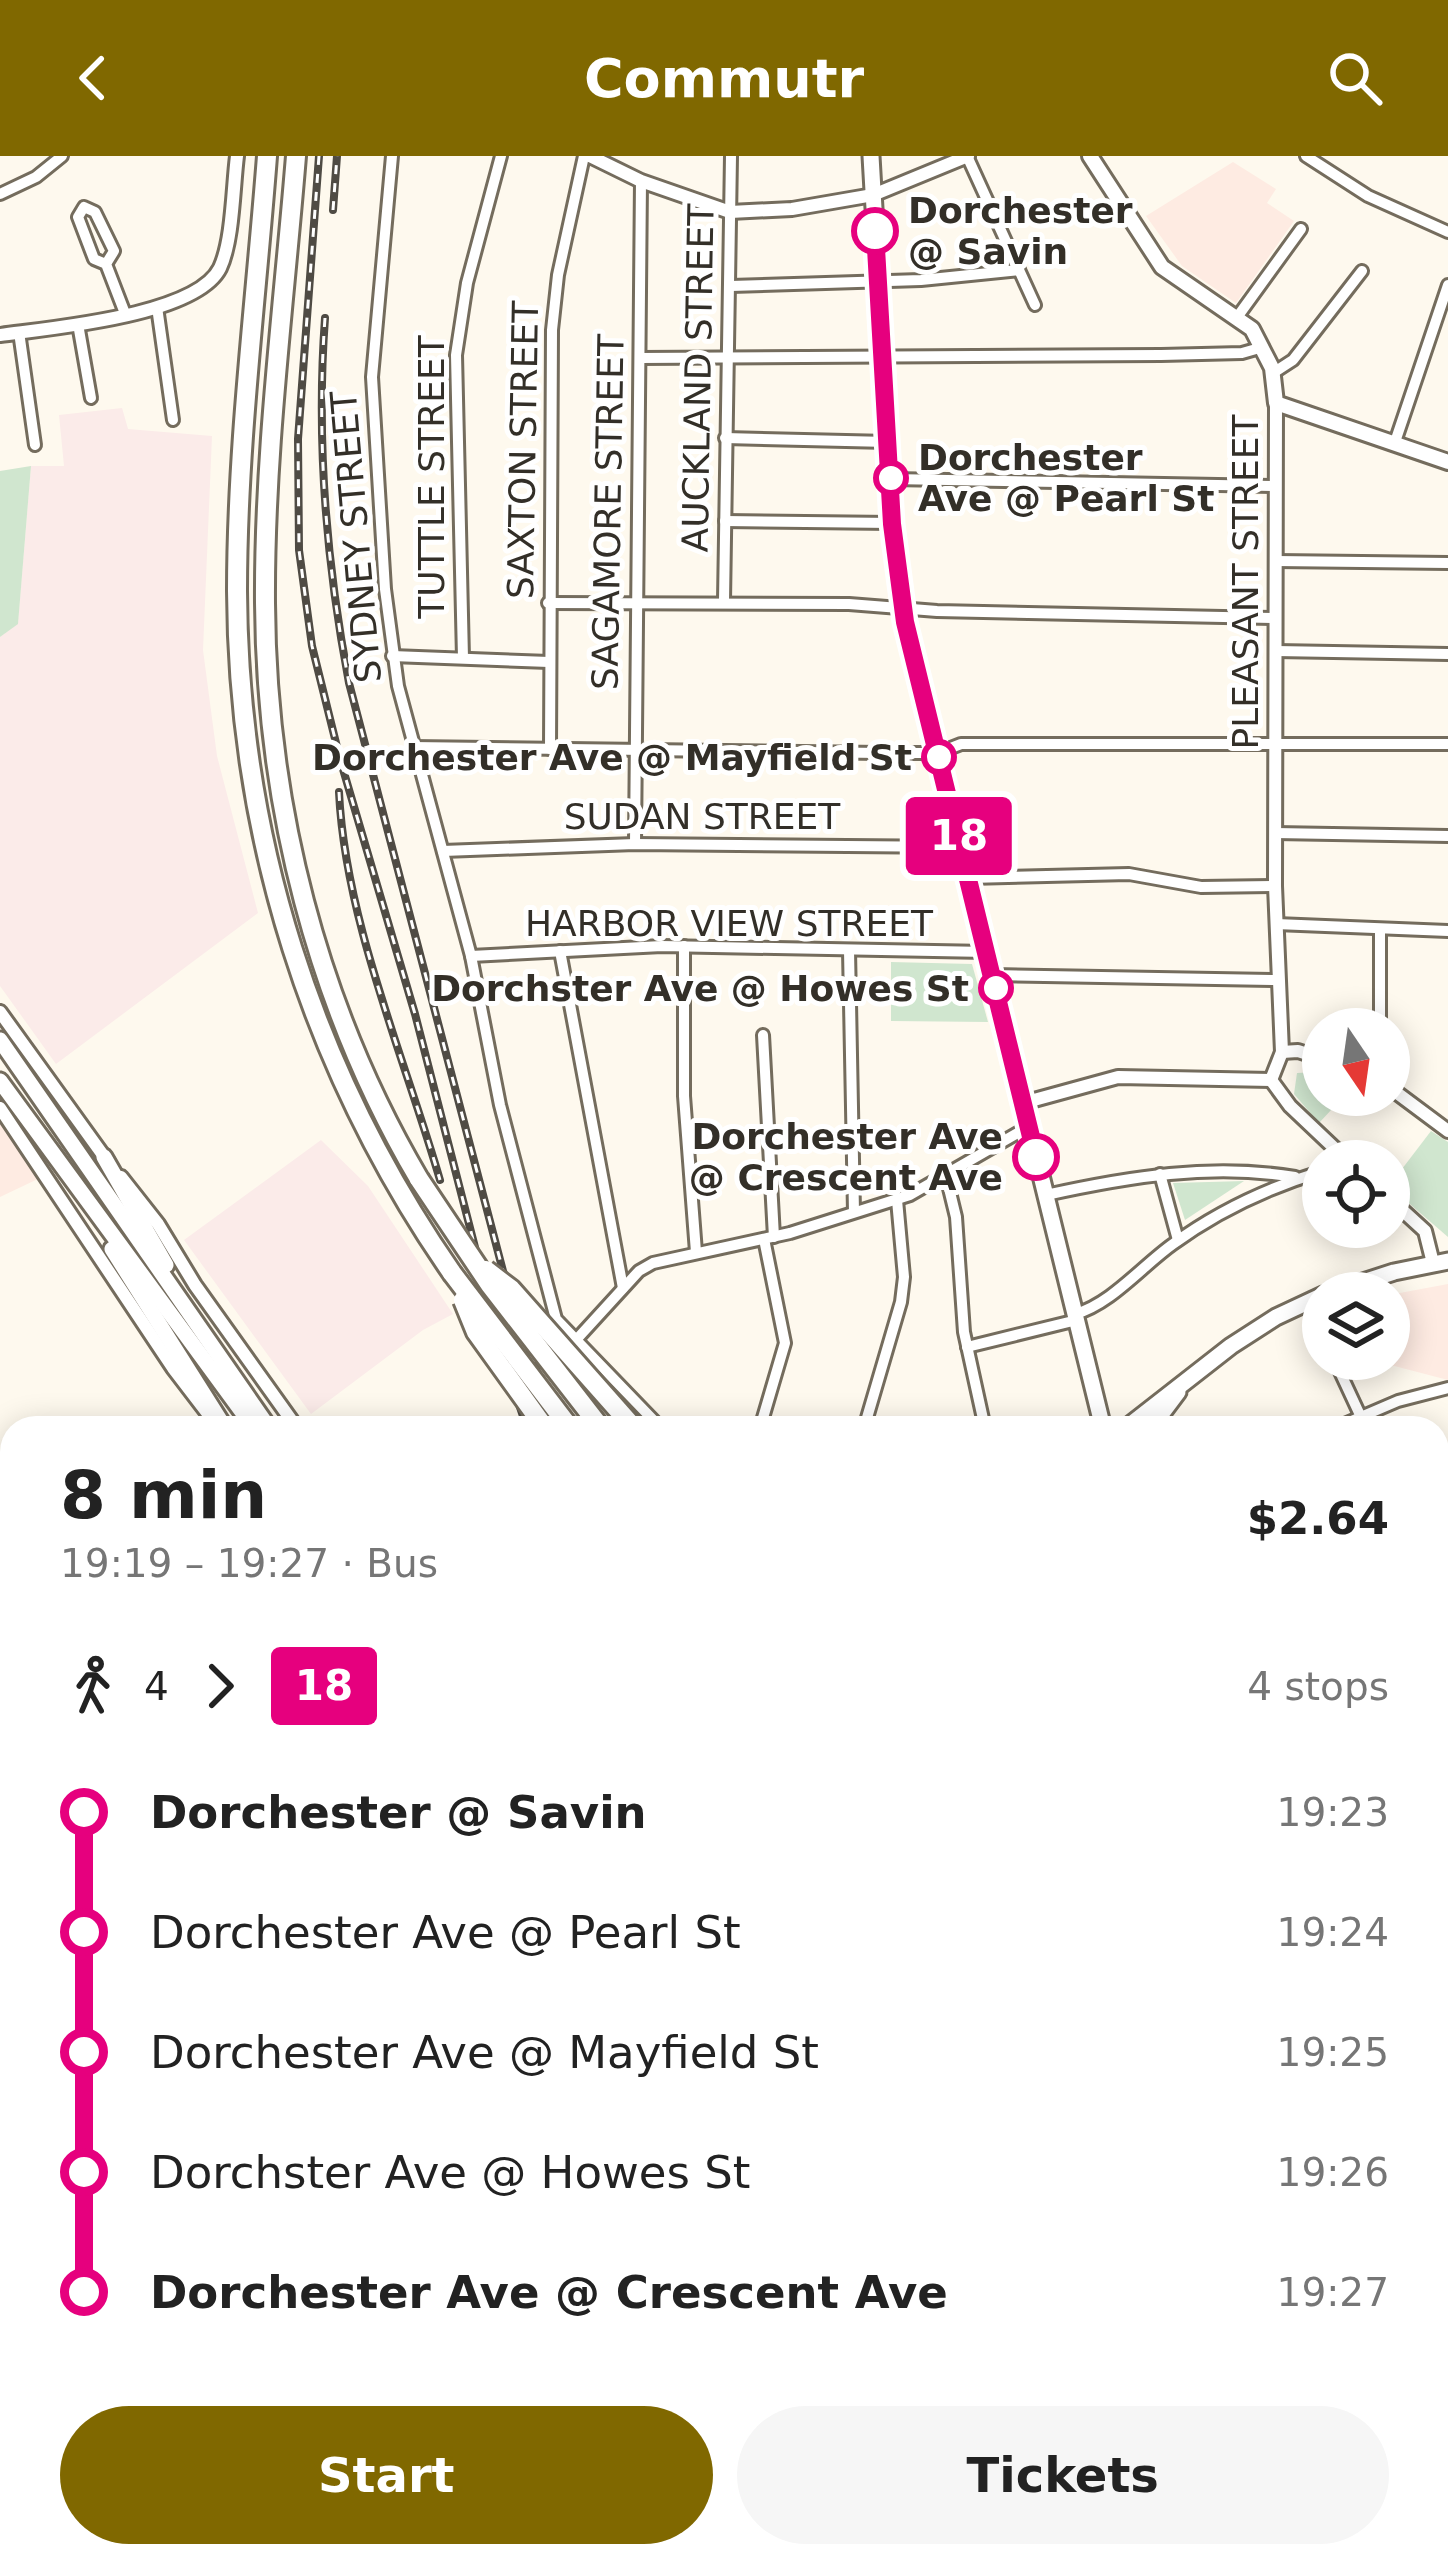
<!DOCTYPE html>
<meta charset="utf-8">
<style>
body{margin:0;font-family:"DejaVu Sans",sans-serif;background:#f6f6f6;color:#222;height:100vh;display:flex;flex-direction:column;font-size:45px;white-space:nowrap}
*{box-sizing:border-box;margin:0}
p{font-size:39px;color:#767676}
.icon{flex:none;width:66px;height:66px;fill:none;stroke:currentColor;stroke-width:2;stroke-linecap:round;stroke-linejoin:round}
.map{position:relative;flex:1;overflow:hidden}
.sheet{position:absolute;left:0px;top:1260px;width:1449px;height:1152px;display:flex;flex-direction:column;background:#fff;border-radius:36px 36px 0 0;box-shadow:0 6px 30px #0003}
.sheet>*{flex:none}
.badge{padding:0 24px;border-radius:9px;font-size:42px;line-height:78px}
.needle{width:78px;rotate:167deg}
.controls{position:absolute;left:1302px;top:852px;display:grid;gap:24px}
.controls a{display:grid;place-items:center;width:108px;height:108px;border-radius:50%;background:#fff;box-shadow:0 6px 30px #0003;font-size:60px}
.map>.badge{position:absolute;translate:-50% -50%;box-shadow:0 0 0 6px #fff}
.legs{display:flex;align-items:center;gap:18px;height:132px;padding:0 60px;font-size:39px}
.legs p{margin-inline-start:auto}
.headline{display:flex;align-items:center;justify-content:space-between;height:204px;padding:0 60px}
h1{font-size:66px;font-weight:700;line-height:90px}
.cta{display:flex;gap:24px;margin-top:auto;padding:24px 60px}
.cta a{flex:1;height:138px;border-radius:72px;background:#806800;color:#fff;font-size:48px;font-weight:700;line-height:138px;text-align:center}
.cta a+a{background:#f6f6f6;color:#222}
ul{padding:0 60px;list-style:none}
li{display:flex;align-items:center;gap:42px;height:120px;font-size:45px}
li i{display:grid;place-items:center;width:18px;height:100%;margin:0 15px;background:currentColor}
li i::after{content:'';width:30px;height:30px;margin:-15px;border:9px solid;border-radius:50%;background:#fff}
li p{margin-inline-start:auto}
li:first-child i{background:linear-gradient(#0000 50%,currentColor 0)}
li:last-child i{background:linear-gradient(currentColor 50%,#0000 0)}
header{display:flex;justify-content:space-between;align-items:center;height:156px;padding:0 60px;background:#806800;color:#fff;font-size:54px;font-weight:700}
.map>svg:first-child{display:block}
.commercial{fill:#fbebe9}
.education{fill:#feebe2}
.green{fill:#d0e6cf}
.sand{fill:#f9f0ca}
.water{fill:#b8c9e7}
.lines{fill:none;stroke-linecap:round;stroke-linejoin:round}
.minor-casing{stroke:#746c5d;stroke-width:16}
.tertiary-casing{stroke:#746c5d;stroke-width:18}
.secondary-casing{stroke:#746c5d;stroke-width:20}
.primary-casing{stroke:#746c5d;stroke-width:21}
.motorway-casing{stroke:#746c5d;stroke-width:24}
.minor{stroke:#fff;stroke-width:10}
.tertiary{stroke:#fff;stroke-width:12}
.secondary{stroke:#fff;stroke-width:14}
.primary{stroke:#fff;stroke-width:15}
.motorway{stroke:#fff;stroke-width:18}
.rail-casing{stroke:#4f4b44;stroke-width:8}
.rail{stroke:#fff;stroke-width:3;stroke-dasharray:9;stroke-linecap:butt}
.motorway-bridge-casing{stroke:#746c5d;stroke-width:24;stroke-linecap:butt}
.motorway-bridge{stroke:#fff;stroke-width:18}
.line-1-casing{stroke:#fff;stroke-width:27}
.line-1{stroke:#e6007e;stroke-width:18}
.stop-1-dot{fill:#fff;stroke:#e6007e;stroke-width:6}
.labels{text-anchor:middle;dominant-baseline:central;stroke-width:10;stroke-linejoin:round;paint-order:stroke}
.stop-label{font-size:36px;font-weight:bold;fill:#332f28;stroke:#fff;text-anchor:end}
.street-label{font-size:36px;fill:#332f28;stroke:#fff}
</style>
<header><svg class="icon" aria-label="back" viewBox="0 0 24 24"><path d="M15 5l-7 7 7 7"/></svg>Commutr<svg class="icon" aria-label="search" viewBox="0 0 24 24"><circle cx="10" cy="10" r="6"/><path d="M15 15l6 6"/></svg></header>
<div class="map">
<svg width="1448" height="2412" viewBox="0 0 1448 2412">
<rect width="100%" height="100%" fill="#fef9ee"/>
<!-- commercial -->
<g class="commercial">
<polygon points="122,252 128,273 212,280 203,494 217,600 258,757 56,908 0,830 0,481 18,467 31,310 64,310 59,259"/>
<polygon points="321,984 368,1030 453,1158 423,1174 311,1258 184,1084"/>
</g>
<!-- education -->
<g class="education">
<polygon points="1233,6 1276,33 1267,47 1294,65 1236,147 1182,110 1146,60"/>
<polygon points="0,961 42,1021 0,1041"/>
<polygon points="1448,1128 1448,1224 1379,1206 1377,1203 1389,1203 1389,1139"/>
</g>
<!-- green -->
<g class="green">
<polygon points="31,310 18,468 0,481 0,315"/>
<polygon points="891,806 972,808 988,866 891,865"/>
<polygon points="1319,916 1323,916 1323,939 1345,939 1319,967 1294,938 1297,917"/>
<polygon points="1431,975 1448,986 1448,1081 1389,1030"/>
<polygon points="1244,1025 1185,1064 1173,1027"/>
<polygon points="12,1930 12,2002 0,2003 0,1939"/>
<polygon points="226,2400 848,2400 851,2412 228,2412"/>
</g>
<!-- sand -->
<polygon class="sand" points="226,2400 283,2400 283,2412 228,2412"/>
<!-- water -->
<polygon class="water" points="12,2002 12,2400 226,2400 228,2412 0,2412 0,2003"/>
<g class="lines">
<defs>
<g id="minor">
<polyline points="392,0 372,221 385,433 398,530 471,800 500,949 556,1163 661,1272"/>
<polyline points="967,0 1035,149"/>
<polyline points="1306,0 1368,40 1448,76"/>
<polyline points="0,38 36,21 62,0"/>
<polyline points="106,108 114,95 95,56 84,51 78,61 94,103 106,108 126,160"/>
<polyline points="731,130 921,124 1019,114"/>
<polyline points="157,151 173,264"/>
<polyline points="1238,160 1301,73"/>
<polyline points="78,168 91,242"/>
<polyline points="19,176 35,289"/>
<polyline points="640,202 1161,199 1242,197 1263,191"/>
<polyline points="1273,217 1293,204 1362,115"/>
<polyline points="725,282 888,286"/>
<polyline points="1395,286 1448,129"/>
<polyline points="891,323 1276,330"/>
<polyline points="725,365 892,367"/>
<polyline points="1276,405 1448,407"/>
<polyline points="724,445 731,0"/>
<polyline points="548,447 849,448 937,455 1276,462"/>
<polyline points="1276,495 1448,498"/>
<polyline points="392,500 549,506"/>
<polyline points="463,502 456,199 467,127 501,0"/>
<polyline points="412,591 881,597 938,597 961,588 1448,588"/>
<polyline points="550,593 552,174 558,119 584,0"/>
<polyline points="1275,677 1448,680"/>
<polyline points="635,688 641,25"/>
<polyline points="443,695 635,688 961,691"/>
<polyline points="969,722 1129,718 1201,731 1275,730"/>
<polyline points="1276,768 1448,775"/>
<polyline points="1380,773 1380,873"/>
<polyline points="684,790 684,940 696,1096"/>
<polyline points="849,794 854,1056"/>
<polyline points="560,795 623,1132"/>
<polyline points="471,800 662,790 987,796"/>
<polyline points="993,819 1277,824"/>
<polyline points="763,879 774,1081"/>
<polyline points="1160,1018 1178,1084"/>
<polyline points="946,1020 956,1061 964,1176 985,1272"/>
<path d="M1046 1039C1128 1021 1211 1007 1295 1021"/>
<polyline points="1308,1146 1323,1179"/>
<path d="M1075 1158C1111 1148 1142 1110 1173 1088 1218 1055 1270 1031 1323 1015"/>
<polyline points="576,1184 639,1115 653,1107 790,1077 910,1039 1028,971"/>
<polyline points="967,1191 1077,1164"/>
<polyline points="1334,1203 1360,1259"/>
<polyline points="760,1272 785,1187 764,1083"/>
<polyline points="864,1272 901,1146 904,1121 897,1044"/>
<polyline points="1335,1272 1398,1245 1448,1232"/>
<polyline points="1437,1338 1448,1341"/>
<polyline points="1437,1411 1448,1413"/>
<polyline points="1437,1514 1448,1516"/>
<polyline points="1437,1639 1448,1641"/>
<polyline points="1437,1759 1448,1761"/>
<polyline points="1437,1868 1448,1870"/>
<polyline points="1437,1979 1448,1980"/>
<polyline points="1437,2071 1448,2072"/>
<polyline points="1437,2147 1448,2148"/>
<polyline points="860,2400 870,2412"/>
<polyline points="1203,2400 1204,2412"/>
<polyline points="1266,2400 1269,2412"/>
<polyline points="802,2409 836,2400"/>
<polyline points="1048,2412 1053,2400"/>
</g>
<g id="tertiary">
<polyline points="590,0 641,25 730,56 792,53 873,39 968,0"/>
<path d="M0 179C50 172 196 160 220 112 233 84 233 31 237 0"/>
<polyline points="0,856 108,1006"/>
<polyline points="1282,896 1298,895 1323,903"/>
<polyline points="1271,924 1282,896 1275,730 1276,247"/>
<polyline points="1271,924 1290,950 1348,1005"/>
<polyline points="1389,931 1448,975"/>
<polyline points="1023,947 1118,921 1271,924"/>
<polyline points="0,952 173,1212 212,1263"/>
<polyline points="121,1021 158,1068 195,1129 297,1272"/>
<polyline points="1389,1042 1425,1075 1433,1107"/>
<polyline points="0,1389 12,1392"/>
<polyline points="0,1406 12,1409"/>
</g>
<polyline id="secondary" points="1090,0 1162,111 1252,173 1272,212 1276,247 1448,306"/>
<g id="primary">
<polyline points="871,0 892,367 905,466 1103,1272"/>
<polyline points="0,884 269,1272"/>
<polyline points="0,925 254,1272"/>
<polyline points="104,1001 166,1109"/>
<polyline points="112,1093 225,1272"/>
<polyline points="1329,1137 1394,1116 1448,1105"/>
<polyline points="1126,1272 1231,1190 1276,1161 1323,1139"/>
<polyline points="1151,1272 1178,1236"/>
<polyline points="354,2400 355,2412"/>
<polyline points="800,2400 803,2412"/>
<polyline points="826,2400 829,2412"/>
<polyline points="1382,2400 1385,2412"/>
</g>
<g id="motorway">
<path d="M267 0C256 144 237 290 237 435 238 681 312 915 452 1117"/>
<path d="M296 0C284 148 264 298 265 447 266 648 317 850 419 1023"/>
<polyline points="1437,2197 1448,2207"/>
<polyline points="1437,2233 1448,2243"/>
</g>
</defs>
<!-- minor casing -->
<use href="#minor" class="minor-casing"/>
<!-- tertiary casing -->
<use href="#tertiary" class="tertiary-casing"/>
<!-- secondary casing -->
<use href="#secondary" class="secondary-casing"/>
<!-- primary casing -->
<use href="#primary" class="primary-casing"/>
<!-- motorway casing -->
<use href="#motorway" class="motorway-casing"/>
<!-- minor -->
<use href="#minor" class="minor"/>
<!-- tertiary -->
<use href="#tertiary" class="tertiary"/>
<!-- secondary -->
<use href="#secondary" class="secondary"/>
<!-- primary -->
<use href="#primary" class="primary"/>
<!-- motorway -->
<use href="#motorway" class="motorway"/>
<defs>
<g id="rail">
<polyline points="319,0 298,283 299,394 312,490 340,603 415,858 504,1204 527,1272"/>
<polyline points="333,54 337,0"/>
<path d="M325 162C316 285 326 406 349 527L503 1115 556 1272"/>
<path d="M339 636C345 764 404 900 440 1024"/>
<polyline points="1437,2308 1448,2315"/>
</g>
</defs>
<!-- rail casing -->
<use href="#rail" class="rail-casing"/>
<!-- rail -->
<use href="#rail" class="rail"/>
<defs>
<g id="motorway-bridge">
<polyline points="419,1023 490,1129 601,1272"/>
<polyline points="486,1114 511,1133 634,1272"/>
<polyline points="452,1117 570,1272"/>
<polyline points="463,1144 476,1176 545,1272"/>
</g>
</defs>
<!-- motorway-bridge casing -->
<use href="#motorway-bridge" class="motorway-bridge-casing"/>
<!-- motorway-bridge -->
<use href="#motorway-bridge" class="motorway-bridge"/>
</g>
<g class="lines">
<defs>
<polyline id="line-1" points="875,75 892,368 905,466 1036,1001"/>
</defs>
<!-- line-1 casing -->
<use href="#line-1" class="line-1-casing"/>
<!-- line-1 -->
<use href="#line-1" class="line-1"/>
</g>
<!-- markers -->
<g class="stop-1-dot">
<circle cx="875" cy="75" r="21"/>
<circle cx="891" cy="322" r="15"/>
<circle cx="939" cy="601" r="15"/>
<circle cx="996" cy="832" r="15"/>
<circle cx="1036" cy="1001" r="21"/>
</g>
<g class="labels">
<!-- stop labels -->
<g class="stop-label">
<text x="908" y="54" text-anchor="start">Dorchester<tspan x="908" dy="41">@ Savin</tspan></text>
<text x="918" y="301" text-anchor="start">Dorchester<tspan x="918" dy="41">Ave @ Pearl St</tspan></text>
<text x="912" y="601">Dorchester Ave @ Mayfield St</text>
<text x="969" y="832">Dorchster Ave @ Howes St</text>
<text x="1003" y="980">Dorchester Ave<tspan x="1003" dy="41">@ Crescent Ave</tspan></text>
</g>
<!-- street labels -->
<g class="street-label">
<text transform="translate(698 222) rotate(-89)">AUCKLAND STREET</text>
<text transform="translate(523 294) rotate(-89)">SAXTON STREET</text>
<text transform="translate(431 321) rotate(-90)">TUTTLE STREET</text>
<text transform="translate(608 356) rotate(-89)">SAGAMORE STREET</text>
<text transform="translate(356 381) rotate(-95)">SYDNEY STREET</text>
<text transform="translate(1245 426) rotate(-90)">PLEASANT STREET</text>
<text x="702" y="660">SUDAN STREET</text>
<text x="729" y="767">HARBOR VIEW STREET</text>
</g>
</g>
</svg>
<div class="controls">
<a><svg class="needle" viewBox="-14 -14 28 28"><path d="M0-13l5 13h-10z" fill="#e53935"/><path d="M0 13l5-13h-10z" fill="#767676"/></svg></a>
<a><svg class="icon" aria-label="locate" viewBox="0 0 24 24"><circle cx="12" cy="12" r="6"/><path d="M12 2v4M12 18v4M2 12h4M18 12h4"/></svg></a>
<a><svg class="icon" aria-label="layers" viewBox="0 0 24 24"><path d="M12 4l9 5-9 5-9-5zM3 14l9 5 9-5"/></svg></a>
</div>
<b class="badge" style="left:959px;top:680px;background:#e6007e;color:#fff">18</b>
<section class="sheet">
<div class="headline"><div><h1>8 min</h1><p>19:19 – 19:27 · Bus</p></div><b>$2.64</b></div>
<div class="legs"><svg class="icon" aria-label="walk" viewBox="0 0 24 24"><circle cx="13" cy="4" r="2"/><path d="M13 8l-2 6 4 7M11 14l-3 7M7 12l3-4h3l4 4"/></svg>4<svg class="icon" aria-label="forward" viewBox="0 0 24 24"><path d="M9 5l7 7-7 7"/></svg><b class="badge" style="background:#e6007e;color:#fff">18</b><p>4 stops</p></div>
<ul>
<li><i style="color:#e6007e"></i><b>Dorchester @ Savin</b><p>19:23</p></li>
<li><i style="color:#e6007e"></i><span>Dorchester Ave @ Pearl St</span><p>19:24</p></li>
<li><i style="color:#e6007e"></i><span>Dorchester Ave @ Mayfield St</span><p>19:25</p></li>
<li><i style="color:#e6007e"></i><span>Dorchster Ave @ Howes St</span><p>19:26</p></li>
<li><i style="color:#e6007e"></i><b>Dorchester Ave @ Crescent Ave</b><p>19:27</p></li>
</ul>
<div class="cta"><a>Start</a><a>Tickets</a></div>
</section>
</div>
